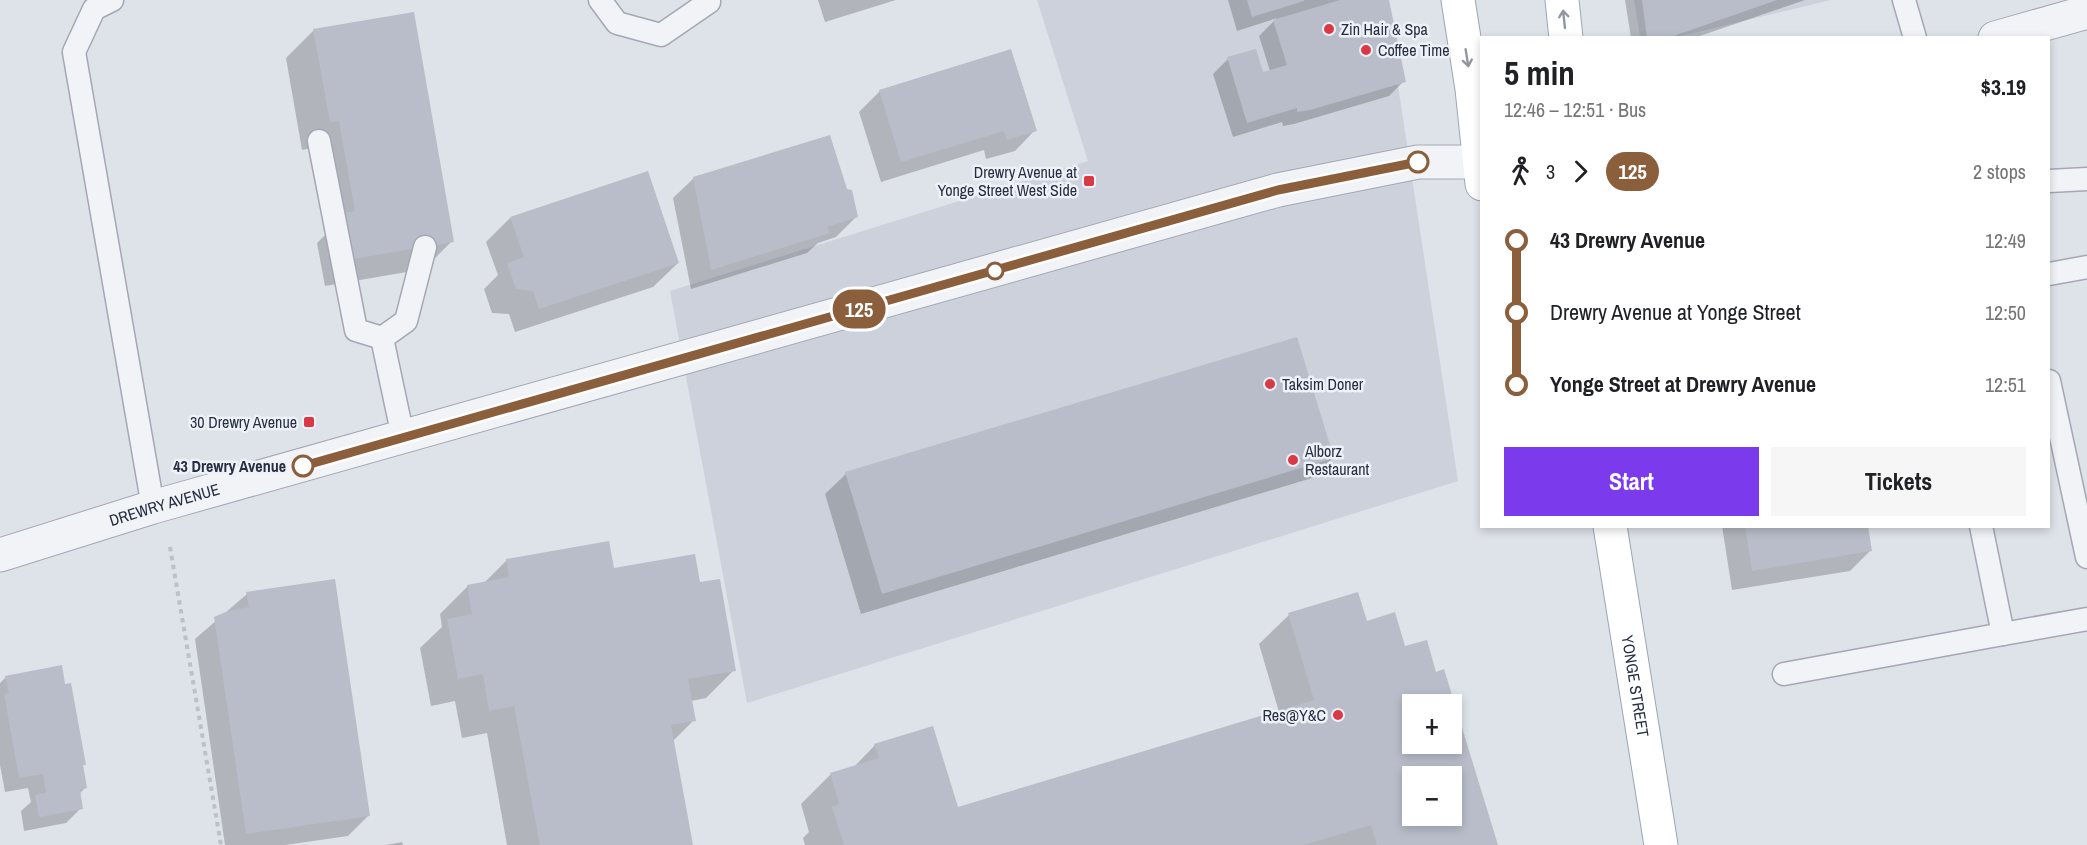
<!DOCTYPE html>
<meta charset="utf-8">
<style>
body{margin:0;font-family:"Archivo Narrow",sans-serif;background:#f6f6f6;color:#202124;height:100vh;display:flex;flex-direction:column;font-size:22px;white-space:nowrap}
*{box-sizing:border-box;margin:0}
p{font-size:20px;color:#757577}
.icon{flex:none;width:33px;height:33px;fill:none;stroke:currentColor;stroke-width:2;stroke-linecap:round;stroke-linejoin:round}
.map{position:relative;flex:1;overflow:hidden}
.sheet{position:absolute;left:1480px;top:36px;width:570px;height:492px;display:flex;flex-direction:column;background:#fff;border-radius:0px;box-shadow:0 3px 9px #0003}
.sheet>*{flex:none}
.badge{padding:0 12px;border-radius:20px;font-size:21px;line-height:39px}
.buttons{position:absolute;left:1402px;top:694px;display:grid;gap:12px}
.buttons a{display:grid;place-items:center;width:60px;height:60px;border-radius:0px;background:#fff;box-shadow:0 3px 9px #0003;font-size:30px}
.map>.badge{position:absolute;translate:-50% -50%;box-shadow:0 0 0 3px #fff}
.legs{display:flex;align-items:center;gap:9px;height:66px;padding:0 24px;font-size:20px}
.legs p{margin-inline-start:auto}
.headline{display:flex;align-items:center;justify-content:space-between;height:102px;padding:0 24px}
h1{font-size:33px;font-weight:700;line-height:45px}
.cta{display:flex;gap:12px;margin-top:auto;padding:12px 24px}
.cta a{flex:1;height:69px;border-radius:0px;background:#7c3aed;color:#fff;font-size:24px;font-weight:700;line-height:69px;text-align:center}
.cta a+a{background:#f6f6f6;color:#202124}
ul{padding:0 24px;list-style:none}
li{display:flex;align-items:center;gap:21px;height:72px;font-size:22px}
li i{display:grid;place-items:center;width:9px;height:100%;margin:0 8px;background:currentColor}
li i::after{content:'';width:15px;height:15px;margin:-8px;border:4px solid;border-radius:50%;background:#fff}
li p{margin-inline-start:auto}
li:first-child i{background:linear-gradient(#0000 50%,currentColor 0)}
li:last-child i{background:linear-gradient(currentColor 50%,#0000 0)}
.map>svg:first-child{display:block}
.built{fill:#ccd1db}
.shadow{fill:#0003;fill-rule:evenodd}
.building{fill:#b8bdc9;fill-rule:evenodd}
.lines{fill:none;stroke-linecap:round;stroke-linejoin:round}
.service-casing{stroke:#a3a8b4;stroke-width:25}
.tertiary-casing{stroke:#a3a8b4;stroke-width:35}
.primary-casing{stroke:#9da5b6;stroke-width:35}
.path{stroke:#bcc0c8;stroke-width:4;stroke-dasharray:4.5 4.5;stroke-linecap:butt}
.service{stroke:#f1f3f7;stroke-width:22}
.tertiary{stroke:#f1f3f7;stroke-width:33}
.primary{stroke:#fff;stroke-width:33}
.oneway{stroke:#9296a0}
.line-1-casing{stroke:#fff;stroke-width:14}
.line-1{stroke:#8b5e3c;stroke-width:9}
.poi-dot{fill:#da3845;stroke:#eef1f7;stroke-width:2}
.stop-1-dot{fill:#fff;stroke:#8b5e3c;stroke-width:3}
.labels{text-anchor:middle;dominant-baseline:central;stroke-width:5;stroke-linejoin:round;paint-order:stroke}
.poi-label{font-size:16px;fill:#262e42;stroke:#eef1f7;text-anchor:start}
.stop-label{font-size:16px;font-weight:bold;fill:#262e42;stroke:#eef1f7;text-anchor:end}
.street-label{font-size:16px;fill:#262e42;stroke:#eef1f7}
</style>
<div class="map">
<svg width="2087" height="845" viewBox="0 0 2087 845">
<rect width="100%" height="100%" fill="#dee2e9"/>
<!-- built -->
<g class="built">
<polygon points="1037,0 1385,0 1458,481 747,703 670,291 1088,161"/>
<polygon points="1634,0 1831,0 1672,38 1640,37"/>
</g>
<!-- shadow -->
<g class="shadow">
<polygon points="818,0 896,0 825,22"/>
<polygon points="1228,0 1387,0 1404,81 1389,96 1294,124 1283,126 1282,122 1233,137 1213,74 1228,59 1262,73 1270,71 1259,36 1277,18 1237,31"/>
<polygon points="1625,0 1805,0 1694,38 1631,38"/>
<polygon points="314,30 452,241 424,269 325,286 317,243 327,233 312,148 302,150 286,58"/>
<polygon points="880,91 1035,130 1015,151 986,159 984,150 881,182 859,112"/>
<polygon points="694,178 856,217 836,237 818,243 807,253 691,289 673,198"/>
<polygon points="510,218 678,263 653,287 515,332 509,314 492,313 484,289 498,275 486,242"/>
<polygon points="1296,338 1333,458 1312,478 861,614 825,494 846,474"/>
<polygon points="1722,526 1867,526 1871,550 1850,571 1732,590"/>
<polygon points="507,560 612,570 699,584 734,670 706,698 691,701 694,720 672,742 691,845 507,845 487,733 462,738 455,701 431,706 420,648 442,627 440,614 468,586 484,583"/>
<polygon points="247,594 369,815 348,836 285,845 225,845 195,639"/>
<path d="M1289 615 1366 623 1404 648 1435 673 1443 671 1496 845H805L803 838 809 832 801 804 830 775 853 768 875 745 957 809 1279 712 1259 644ZM1413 705H1452V744H1413ZM1413 777H1452V816H1413Z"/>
<polygon points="6,677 64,686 84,764 82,766 85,788 79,794 81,808 66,823 24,831 21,811 31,802 28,788 5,792 0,765 0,683"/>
<polygon points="402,842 403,845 386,845"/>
</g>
<!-- building -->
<g class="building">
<polygon points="1247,0 1304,0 1304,1 1252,17"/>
<polygon points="1340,0 1389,0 1406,82 1310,110 1297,112 1297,108 1247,123 1227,57 1256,49 1263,72 1287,65 1273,20"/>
<polygon points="1642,0 1777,0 1668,38 1647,38"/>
<polygon points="414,12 454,242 353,259 344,213 355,211 339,121 330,122 313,29"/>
<polygon points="1011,49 1037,131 1007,140 1004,131 901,162 879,90"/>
<polygon points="830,135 847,189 852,190 858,217 827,227 830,233 711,270 693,177"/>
<polygon points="648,171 679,263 539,309 533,291 516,289 507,263 524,257 510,217"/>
<polygon points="1297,337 1334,458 882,594 845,472"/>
<polygon points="1745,526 1868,526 1872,551 1752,571"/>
<polygon points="609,541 614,568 695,554 700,582 720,579 736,671 688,679 696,721 671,725 693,845 540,845 514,706 489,711 483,674 458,679 447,619 472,614 467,585 509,577 506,559"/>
<polygon points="335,579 370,816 246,834 214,617 228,611 249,607 246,592"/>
<path d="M1358 592 1367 621 1395 612 1405 646 1427 640 1436 672 1444 669 1498 845H1377L1371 825 1304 845H844L832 807 839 804 830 773 879 758 874 744 933 726 958 807 1314 700 1288 613ZM1413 705H1452V744H1413ZM1413 777H1452V816H1413Z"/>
<polygon points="62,665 65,684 71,683 86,765 83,765 87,788 80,790 83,809 39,817 35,795 46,793 43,774 19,778 4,694 9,693 5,676"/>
</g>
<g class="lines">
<defs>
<g id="service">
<polyline points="112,0 94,9 74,52 153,507"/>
<polyline points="600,0 617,23 661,35 709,2"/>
<polyline points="1904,0 1915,38"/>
<polyline points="319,141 356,330 382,338"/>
<polyline points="2049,181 2087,179"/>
<polyline points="2049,274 2087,267"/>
<polyline points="2049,381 2087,557"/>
<polyline points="403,437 382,338 406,321 425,247"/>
<polyline points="2003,634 2087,619"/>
<polyline points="1784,674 2003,634 1981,526"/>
</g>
<g id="tertiary">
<polyline points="1995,38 2087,12"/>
<path id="s1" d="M0 555 153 507 1278 190 1418 162H1482"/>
</g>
<g id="primary">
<polyline points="1458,0 1472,89 1482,184"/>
<polyline points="1562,0 1566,38"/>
<path id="s2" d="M1610 526 1661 845"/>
</g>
</defs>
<!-- service casing -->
<use href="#service" class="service-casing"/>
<!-- tertiary casing -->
<use href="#tertiary" class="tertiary-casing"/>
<!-- primary casing -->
<use href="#primary" class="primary-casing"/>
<!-- path -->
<polyline class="path" points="170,547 221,845"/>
<!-- service -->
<use href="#service" class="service"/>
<!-- tertiary -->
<use href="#tertiary" class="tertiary"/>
<!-- primary -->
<use href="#primary" class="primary"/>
</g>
<!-- one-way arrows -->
<defs><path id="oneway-shaft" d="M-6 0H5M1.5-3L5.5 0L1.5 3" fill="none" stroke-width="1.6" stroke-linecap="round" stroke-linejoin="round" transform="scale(1.5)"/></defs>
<g class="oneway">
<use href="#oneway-shaft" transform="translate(1564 19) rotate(-96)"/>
<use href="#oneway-shaft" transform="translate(1467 58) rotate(81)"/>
</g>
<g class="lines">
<defs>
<polyline id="line-1" points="303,466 1278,190 1418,162"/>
</defs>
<!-- line-1 casing -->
<use href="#line-1" class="line-1-casing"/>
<!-- line-1 -->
<use href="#line-1" class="line-1"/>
</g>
<!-- markers -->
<g class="poi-dot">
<circle cx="1329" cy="29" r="6"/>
<circle cx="1366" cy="50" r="6"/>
<rect x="1083" y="175" width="12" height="12" rx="3"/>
<circle cx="1270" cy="384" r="6"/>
<rect x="303" y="416" width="12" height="12" rx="3"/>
<circle cx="1293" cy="460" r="6"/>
<circle cx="1338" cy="715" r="6"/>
</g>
<g class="stop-1-dot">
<circle cx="1418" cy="162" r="10"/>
<circle cx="995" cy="271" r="8"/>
<circle cx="303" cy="466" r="10"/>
</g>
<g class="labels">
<!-- poi labels -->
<g class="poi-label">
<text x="1341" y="29">Zin Hair &amp; Spa</text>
<text x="1378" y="50">Coffee Time</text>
<text x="1077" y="172" text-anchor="end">Drewry Avenue at<tspan x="1077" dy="18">Yonge Street West Side</tspan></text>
<text x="1282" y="384">Taksim Doner</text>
<text x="297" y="422" text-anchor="end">30 Drewry Avenue</text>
<text x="1305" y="451">Alborz<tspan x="1305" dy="18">Restaurant</tspan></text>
<text x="1326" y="715" text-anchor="end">Res@Y&amp;C</text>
</g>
<!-- stop labels -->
<g class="stop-label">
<text x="286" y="466">43 Drewry Avenue</text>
</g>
<!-- street labels -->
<g class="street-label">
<text stroke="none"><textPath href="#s1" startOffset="172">DREWRY AVENUE</textPath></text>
<text stroke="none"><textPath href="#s2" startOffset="162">YONGE STREET</textPath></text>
</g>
</g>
</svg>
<div class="buttons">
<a>+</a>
<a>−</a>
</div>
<b class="badge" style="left:859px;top:309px;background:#8b5e3c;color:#fff">125</b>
<section class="sheet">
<div class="headline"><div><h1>5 min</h1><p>12:46 – 12:51 · Bus</p></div><b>$3.19</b></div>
<div class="legs"><svg class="icon" aria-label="walk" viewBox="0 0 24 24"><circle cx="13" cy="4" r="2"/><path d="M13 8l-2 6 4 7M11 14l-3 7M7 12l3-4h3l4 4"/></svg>3<svg class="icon" aria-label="forward" viewBox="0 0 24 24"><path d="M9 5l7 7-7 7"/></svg><b class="badge" style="background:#8b5e3c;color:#fff">125</b><p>2 stops</p></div>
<ul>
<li><i style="color:#8b5e3c"></i><b>43 Drewry Avenue</b><p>12:49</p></li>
<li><i style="color:#8b5e3c"></i><span>Drewry Avenue at Yonge Street</span><p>12:50</p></li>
<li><i style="color:#8b5e3c"></i><b>Yonge Street at Drewry Avenue</b><p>12:51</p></li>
</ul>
<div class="cta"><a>Start</a><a>Tickets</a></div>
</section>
</div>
